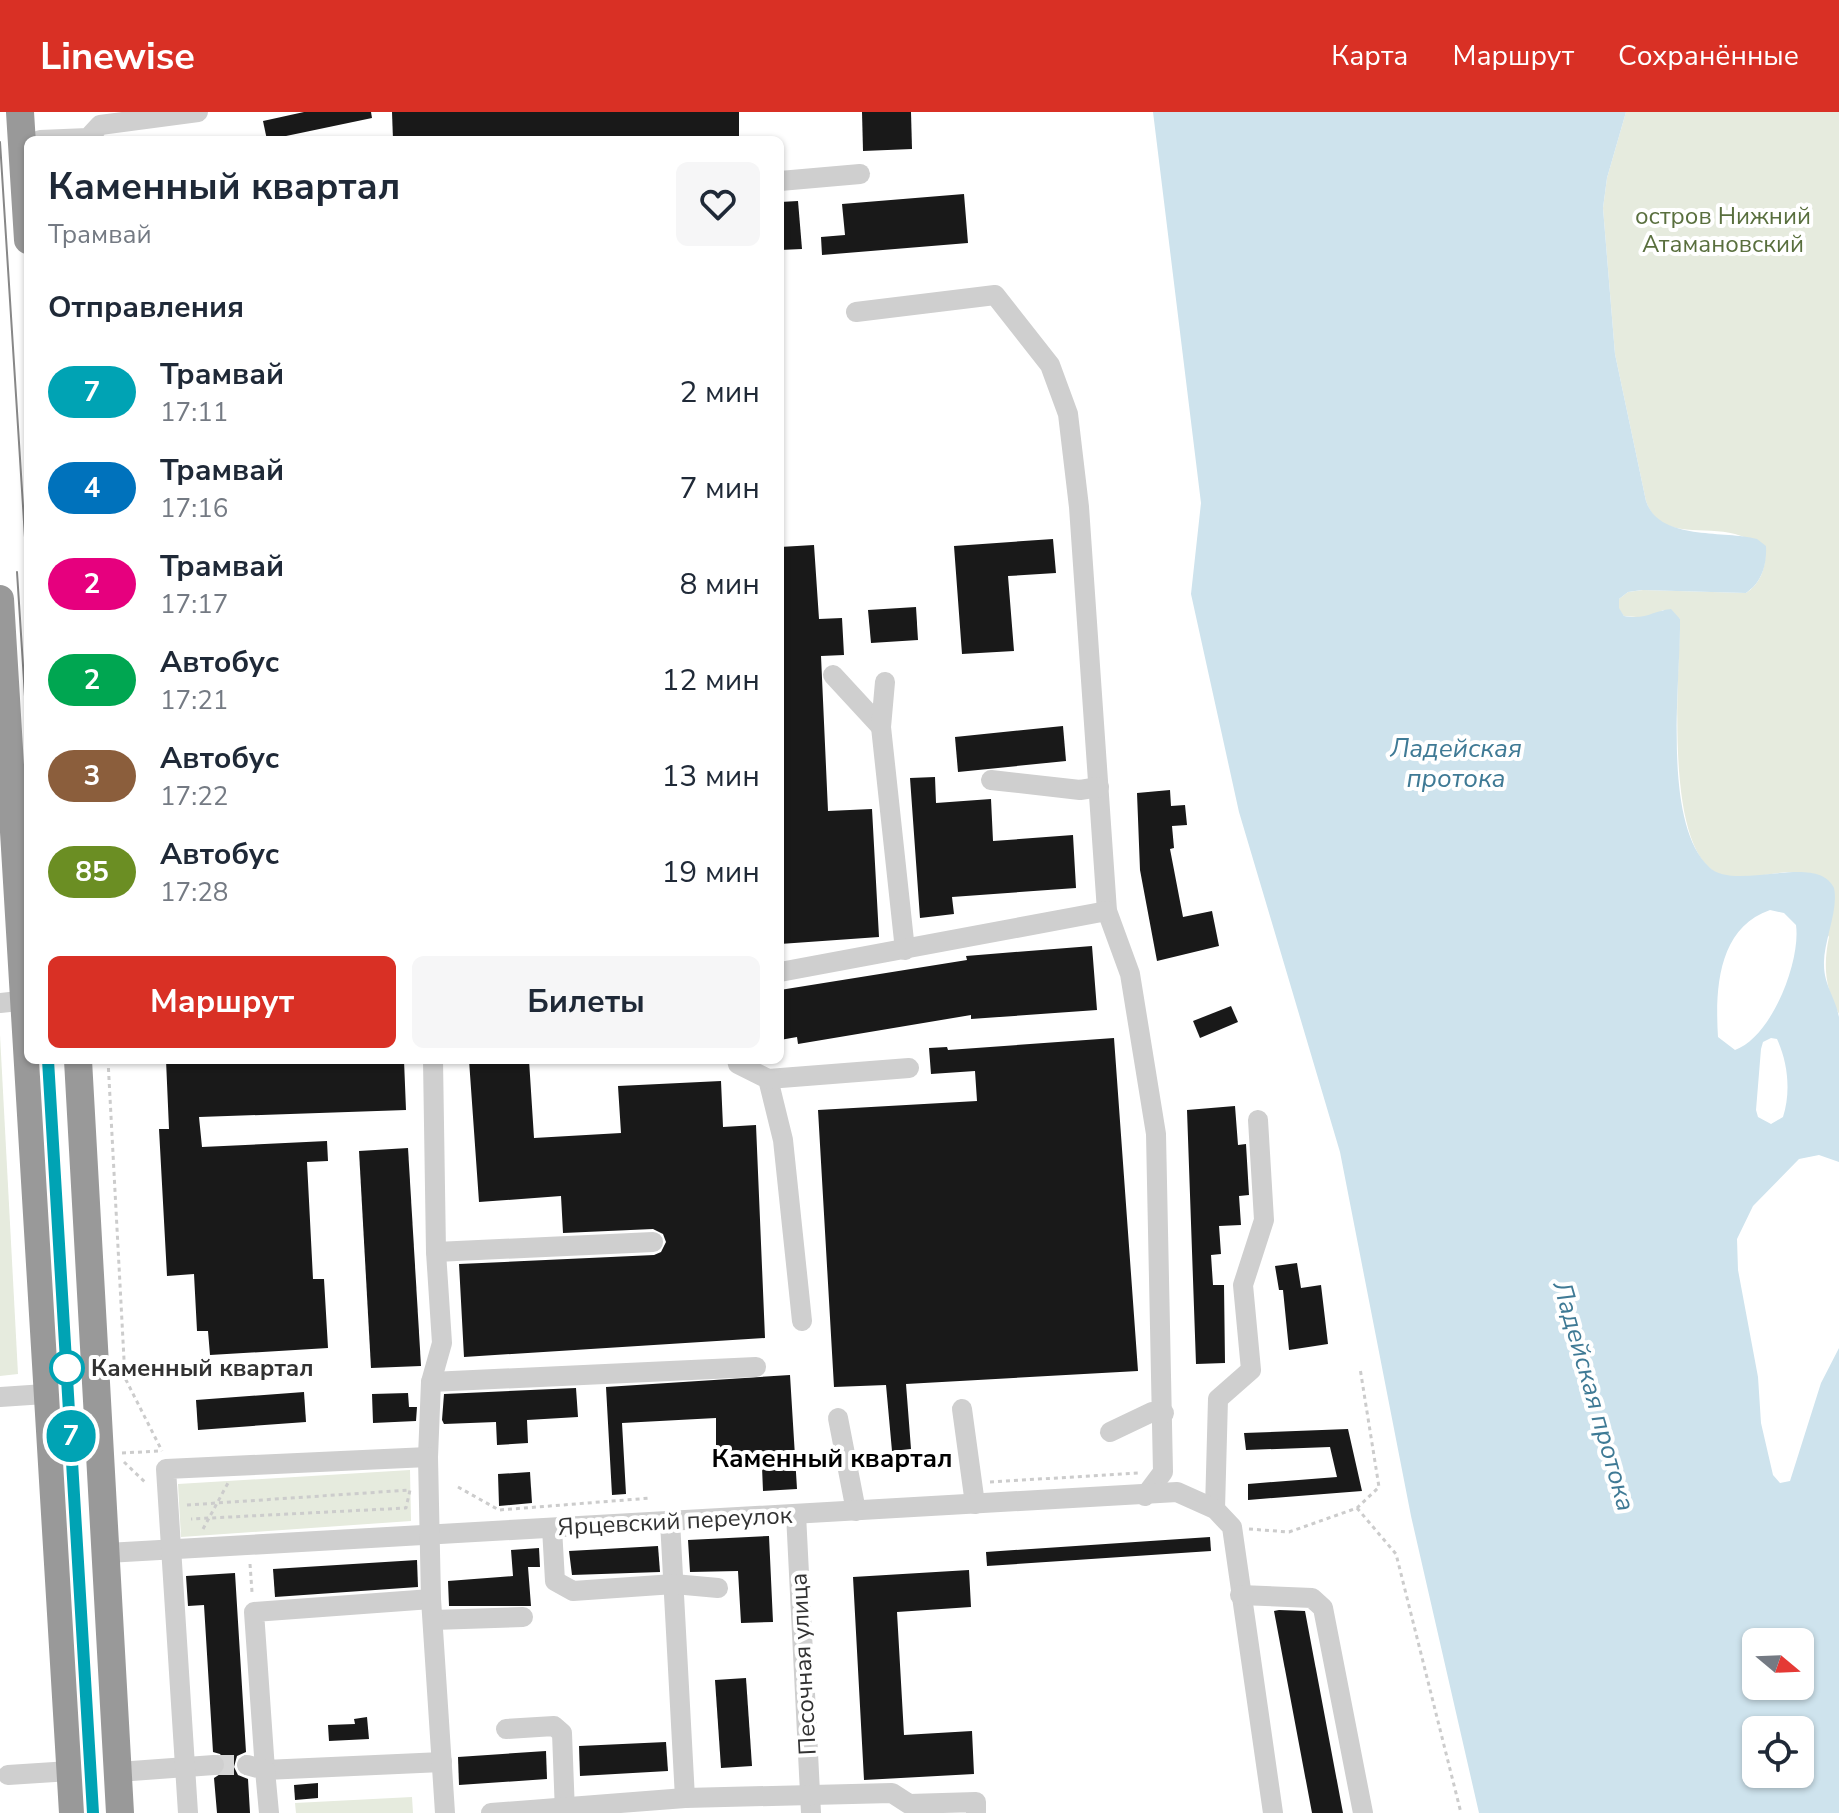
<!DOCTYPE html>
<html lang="ru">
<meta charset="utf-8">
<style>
body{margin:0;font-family:"Nunito Sans",sans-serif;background:#f6f6f7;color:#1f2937;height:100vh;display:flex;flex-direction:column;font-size:30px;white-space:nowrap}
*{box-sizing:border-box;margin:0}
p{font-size:26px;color:#747a83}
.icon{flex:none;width:44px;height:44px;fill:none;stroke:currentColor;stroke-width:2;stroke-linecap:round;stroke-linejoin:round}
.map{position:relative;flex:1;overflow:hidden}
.side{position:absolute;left:24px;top:24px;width:760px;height:928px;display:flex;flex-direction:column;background:#fff;border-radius:12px;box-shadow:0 2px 6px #0004}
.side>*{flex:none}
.badge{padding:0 16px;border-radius:26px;font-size:28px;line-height:52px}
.needle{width:52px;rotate:109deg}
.controls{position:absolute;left:1742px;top:1516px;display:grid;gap:16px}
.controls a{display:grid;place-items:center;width:72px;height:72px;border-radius:12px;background:#fff;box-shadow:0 2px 6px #0004;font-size:40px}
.map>.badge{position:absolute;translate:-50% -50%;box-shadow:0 0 0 4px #fff}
h2{padding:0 24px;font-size:30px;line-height:72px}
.round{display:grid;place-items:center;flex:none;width:84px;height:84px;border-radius:12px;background:#f6f6f7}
.head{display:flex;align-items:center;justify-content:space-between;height:136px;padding:0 24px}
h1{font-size:38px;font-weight:700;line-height:60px}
.button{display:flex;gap:16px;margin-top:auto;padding:16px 24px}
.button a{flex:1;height:92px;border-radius:12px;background:#d93025;color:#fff;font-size:32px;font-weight:700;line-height:92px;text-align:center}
.button a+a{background:#f6f6f7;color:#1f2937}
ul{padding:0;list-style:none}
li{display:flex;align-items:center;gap:24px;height:96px;padding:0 24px}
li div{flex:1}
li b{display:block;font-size:30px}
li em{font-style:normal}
li .badge{min-width:88px;font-weight:700;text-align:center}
header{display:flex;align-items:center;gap:48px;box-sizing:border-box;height:112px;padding:0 40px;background:#d93025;color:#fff}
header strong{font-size:38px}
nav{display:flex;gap:44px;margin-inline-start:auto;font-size:28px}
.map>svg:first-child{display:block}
.green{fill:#e6ebde}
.water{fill:#cee3ed;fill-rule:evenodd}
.building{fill:#191919}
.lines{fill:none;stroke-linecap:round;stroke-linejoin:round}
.minor-tunnel{stroke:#d6d6d6;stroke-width:20;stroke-dasharray:20 10;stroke-linecap:butt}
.path{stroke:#ccc;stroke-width:3;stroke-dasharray:4 4;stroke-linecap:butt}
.minor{stroke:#cfcfcf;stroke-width:20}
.highway{stroke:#999;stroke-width:28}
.tram{stroke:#878787;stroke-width:2}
.line-casing{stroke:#fff;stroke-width:18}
.line{stroke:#00a3b4;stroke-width:12}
.stop-dot{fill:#fff;stroke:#00a3b4;stroke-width:4}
.labels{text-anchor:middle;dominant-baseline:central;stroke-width:8;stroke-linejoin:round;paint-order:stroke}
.park-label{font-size:24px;fill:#596f3e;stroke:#fff}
.stop-label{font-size:24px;font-weight:bold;fill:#323232;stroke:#fff;text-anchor:start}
.street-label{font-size:24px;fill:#323232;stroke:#fff}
.water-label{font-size:26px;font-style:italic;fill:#3f7a95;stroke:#fff}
.neighbourhood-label{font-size:26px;font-weight:bold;fill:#000;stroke:#fff}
</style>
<header>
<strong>Linewise</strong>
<nav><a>Карта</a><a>Маршрут</a><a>Сохранённые</a></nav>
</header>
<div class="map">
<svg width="1839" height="1701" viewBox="0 0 1839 1701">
<rect width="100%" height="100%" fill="#fff"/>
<!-- green -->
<g class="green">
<path d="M1626 0H1839V902C1825 876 1823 854 1829 825L1792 760C1771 760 1744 769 1724 764 1661 747 1680 559 1680 507L1663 498 1649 506 1624 504 1618 496 1619 487 1628 480 1643 478 1746 481C1762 471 1767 452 1765 434 1756 430 1745 425 1735 422 1703 413 1659 429 1646 389L1615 242 1603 96 1607 66Z"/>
<polygon points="0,923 18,1262 0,1264"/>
<polygon points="410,1358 411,1409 181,1425 178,1372"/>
<polygon points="412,1685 413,1701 296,1701 295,1691"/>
</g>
<!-- water -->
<path class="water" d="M1153 0H1626L1607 66 1603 96 1615 242 1646 389C1659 429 1722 418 1757 427L1766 434C1767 452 1762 471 1746 481L1642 478 1628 480 1619 487V496L1624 504C1647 508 1652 499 1671 497L1680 507C1681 569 1661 709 1709 755 1736 781 1817 739 1834 776 1839 798 1823 830 1824 853 1824 873 1836 887 1839 905 1839 918 1839 934 1839 947 1839 982 1839 1016 1839 1050L1819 1043 1799 1047 1753 1094 1737 1127 1738 1158 1758 1265 1761 1311 1773 1363 1780 1371 1790 1369 1821 1271 1839 1236V1701H1479L1411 1404 1340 1040 1239 700 1191 482 1201 391ZM1770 798 1784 801 1796 813C1801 848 1772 925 1735 938L1718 925C1715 877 1718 816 1770 798ZM1771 926 1777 927C1788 951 1791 980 1783 1005L1771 1012 1758 1005 1756 998 1761 937 1763 930ZM1756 1530H1800V1574H1756ZM1756 1618H1800V1662H1756Z"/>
<!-- building -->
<g class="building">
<polygon points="304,0 371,0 372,6 267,28 263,9"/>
<polygon points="392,0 739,0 739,28 393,28"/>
<polygon points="862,0 911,0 912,37 863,39"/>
<polygon points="964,82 968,131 822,143 821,125 845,123 842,92"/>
<polygon points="798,89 802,137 780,138 780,90"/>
<polygon points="1053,427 1056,461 1008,464 1014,539 962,542 954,434"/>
<polygon points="814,433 819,507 842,506 844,543 821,544 828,699 872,697 879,825 780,832 780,435"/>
<polygon points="916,495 918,528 871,531 868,498"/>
<polygon points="1063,614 1066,649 958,660 955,625"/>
<polygon points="935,665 936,691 991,687 993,729 1073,723 1076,776 952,785 954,802 920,806 910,666"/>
<polygon points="1170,678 1171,694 1185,693 1187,713 1172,714 1174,736 1170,737 1183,805 1212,799 1219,834 1157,849 1140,758 1137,681"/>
<polygon points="1092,834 1097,898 971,907 971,903 798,932 797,925 780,928 780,878 967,848 966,844"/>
<polygon points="1231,894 1238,910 1200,926 1193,909"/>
<polygon points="1114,926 1138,1259 906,1272 911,1337 892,1339 886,1273 834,1275 818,998 977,989 975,959 931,962 929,936 947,935 948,938"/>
<polygon points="166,948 404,948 406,998 199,1005 202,1035 327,1029 328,1049 307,1050 313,1167 324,1167 328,1236 210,1243 208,1219 197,1219 194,1162 167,1164 159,1017 169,1017"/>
<polygon points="469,948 529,948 534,1026 621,1021 618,974 721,969 723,1015 756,1013 765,1226 464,1245 459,1152 654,1143 661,1140 666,1130 663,1122 653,1117 563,1121 561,1084 479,1090"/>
<polygon points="1235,994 1238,1033 1246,1032 1249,1083 1239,1084 1241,1113 1219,1114 1221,1142 1211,1143 1213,1173 1224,1173 1225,1251 1196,1252 1187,998"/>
<polygon points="408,1036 421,1254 371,1256 359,1039"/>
<polygon points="1297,1151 1301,1176 1321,1173 1328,1232 1289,1238 1283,1178 1279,1178 1275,1154"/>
<polygon points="790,1263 797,1377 763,1379 762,1355 716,1355 716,1306 622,1311 626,1382 612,1383 606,1275"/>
<polygon points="576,1276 578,1305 527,1308 528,1331 497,1333 496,1310 444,1312 442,1308 444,1282"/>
<polygon points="304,1280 306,1310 198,1318 196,1288"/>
<polygon points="408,1281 409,1295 417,1295 416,1309 373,1311 372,1282"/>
<polygon points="1348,1317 1362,1379 1248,1388 1248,1372 1337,1365 1330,1335 1246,1338 1244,1321"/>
<polygon points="530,1360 532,1391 499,1394 498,1362"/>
<polygon points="769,1424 773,1510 741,1511 738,1459 690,1460 688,1428"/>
<polygon points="1210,1425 1211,1439 987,1454 986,1440"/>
<polygon points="658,1434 660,1460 572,1463 569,1439"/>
<polygon points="539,1436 540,1455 528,1455 531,1494 449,1494 448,1469 513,1464 511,1438"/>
<polygon points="417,1448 418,1475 275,1485 273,1457"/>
<polygon points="969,1458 971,1495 897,1500 904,1623 972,1619 974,1662 864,1668 853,1465"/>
<polygon points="235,1461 246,1640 237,1644 234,1655 238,1663 248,1667 250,1701 217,1701 214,1666 225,1659 227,1651 220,1642 213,1640 204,1493 188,1494 186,1464"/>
<polygon points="1279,1498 1305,1499 1343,1701 1312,1701 1274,1499"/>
<polygon points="746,1566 752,1654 721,1656 715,1568"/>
<polygon points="367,1605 369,1627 329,1629 328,1613 355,1612 354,1607"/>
<polygon points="666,1630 668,1659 580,1664 579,1634"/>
<polygon points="546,1639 547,1667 459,1673 458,1645"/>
<polygon points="318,1671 318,1686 295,1688 294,1673"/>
</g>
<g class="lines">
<!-- minor-tunnel -->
<polyline class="minor-tunnel" points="214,1653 247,1653"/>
<!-- path -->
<g class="path">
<polyline points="108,948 125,1266 162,1339"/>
<polyline points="122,1341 159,1339"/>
<polyline points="124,1350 147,1372"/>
<polyline points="990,1370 1139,1361"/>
<polyline points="458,1375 499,1398 651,1386"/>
<polyline points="187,1393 410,1378 406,1396 191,1407"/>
<polyline points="1357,1396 1396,1442 1461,1701"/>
<polyline points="203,1417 228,1371"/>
<polyline points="1249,1417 1289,1420 1357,1396 1379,1375 1360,1256"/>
<polyline points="250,1452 252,1480"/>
</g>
<!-- minor -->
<g class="minor">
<polyline points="40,28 88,26 100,13 198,0"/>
<polyline points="780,69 860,62"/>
<polyline points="856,200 995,183 1050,253 1068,302 1079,395 1107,799 1130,862 1156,1022 1163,1360 1145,1384"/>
<polyline points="833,563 881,615"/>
<polyline points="885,570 881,615 905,838"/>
<polyline points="991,668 1080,678 1099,675"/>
<polyline points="780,860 1107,799"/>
<polyline points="0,891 28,888"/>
<polyline points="737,948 738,952 768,967 783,1028 802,1209"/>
<polyline points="768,967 909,956"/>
<polyline points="436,1140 653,1130"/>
<polyline points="431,1270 756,1255"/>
<polyline points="0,1285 45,1282"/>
<polyline points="962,1297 975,1392"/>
<polyline points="838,1306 856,1399"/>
<polyline points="1110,1320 1152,1300 1164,1301"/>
<polyline points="428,1345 431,1270 442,1231 436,1140 433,948"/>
<polyline points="1215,1397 1218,1287 1251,1258 1243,1173 1264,1108 1258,1008"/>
<polyline points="796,1402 811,1701"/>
<polyline points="670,1409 685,1686"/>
<polyline points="552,1416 555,1469 573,1479 674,1472 718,1476"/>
<polyline points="107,1441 1177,1380 1215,1397 1232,1415 1273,1701"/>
<polyline points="1240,1483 1312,1486 1323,1496 1363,1701"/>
<polyline points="431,1487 254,1500 265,1658 442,1650"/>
<polyline points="433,1508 523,1505"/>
<polyline points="506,1617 554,1614 562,1621 565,1701"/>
<polyline points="247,1653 265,1658 269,1701"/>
<polyline points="118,1660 214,1653"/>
<polyline points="8,1663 70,1659"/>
<polyline points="188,1701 166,1357 428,1345 431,1487 445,1701"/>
<polyline points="491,1701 685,1686 892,1681 909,1692 976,1690 976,1701"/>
</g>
<!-- highway -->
<g class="highway">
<polyline points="20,0 28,128"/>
<polyline points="0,487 73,1701"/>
<polyline points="78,948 120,1701"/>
</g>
<!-- tram -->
<g class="tram">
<polyline points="0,30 28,473"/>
<polyline points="17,460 28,631"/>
<polyline points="48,948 93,1701"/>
</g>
</g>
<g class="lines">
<defs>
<polyline id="line" points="48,948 93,1701"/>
</defs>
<!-- line casing -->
<use href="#line" class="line-casing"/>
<!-- line -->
<use href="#line" class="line"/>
</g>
<!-- markers -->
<circle class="stop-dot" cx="67" cy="1256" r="16"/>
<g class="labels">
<!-- park labels -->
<g class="park-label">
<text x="1723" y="104">остров Нижний<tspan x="1723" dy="28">Атамановский</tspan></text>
</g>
<!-- stop labels -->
<g class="stop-label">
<text x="91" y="1256">Каменный квартал</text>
</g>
<!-- street labels -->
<g class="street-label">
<text transform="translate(675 1409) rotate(-3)">Ярцевский переулок</text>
<text transform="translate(803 1552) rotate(-93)">Песочная улица</text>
</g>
<!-- water labels -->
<g class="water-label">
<text x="1456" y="636">Ладейская<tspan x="1456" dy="30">протока</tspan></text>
<text transform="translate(1594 1284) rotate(74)">Ладейская протока</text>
</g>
<!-- neighbourhood labels -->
<g class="neighbourhood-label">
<text x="832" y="1346">Каменный квартал</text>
</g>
</g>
</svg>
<div class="controls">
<a><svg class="needle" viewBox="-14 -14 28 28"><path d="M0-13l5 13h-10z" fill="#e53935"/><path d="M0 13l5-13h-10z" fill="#747a83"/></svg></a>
<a><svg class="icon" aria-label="locate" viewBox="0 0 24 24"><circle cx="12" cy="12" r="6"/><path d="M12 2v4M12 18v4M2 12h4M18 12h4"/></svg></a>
</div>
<b class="badge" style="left:71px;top:1324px;background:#00a3b4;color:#fff">7</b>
<section class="side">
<div class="head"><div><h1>Каменный квартал</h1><p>Трамвай</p></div><a class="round"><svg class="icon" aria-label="heart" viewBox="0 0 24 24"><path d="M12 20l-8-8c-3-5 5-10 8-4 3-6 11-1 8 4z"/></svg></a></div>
<h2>Отправления</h2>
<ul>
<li><span class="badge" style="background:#00a3b4;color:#fff">7</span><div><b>Трамвай</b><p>17:11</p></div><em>2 мин</em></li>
<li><span class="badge" style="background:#0072bc;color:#fff">4</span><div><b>Трамвай</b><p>17:16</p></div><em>7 мин</em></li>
<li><span class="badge" style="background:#e6007e;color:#fff">2</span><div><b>Трамвай</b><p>17:17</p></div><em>8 мин</em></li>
<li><span class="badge" style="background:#00a651;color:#fff">2</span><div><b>Автобус</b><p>17:21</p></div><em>12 мин</em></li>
<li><span class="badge" style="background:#8b5e3c;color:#fff">3</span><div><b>Автобус</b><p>17:22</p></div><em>13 мин</em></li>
<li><span class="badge" style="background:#6b8e23;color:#fff">85</span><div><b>Автобус</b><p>17:28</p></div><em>19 мин</em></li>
</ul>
<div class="button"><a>Маршрут</a><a>Билеты</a></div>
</section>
</div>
